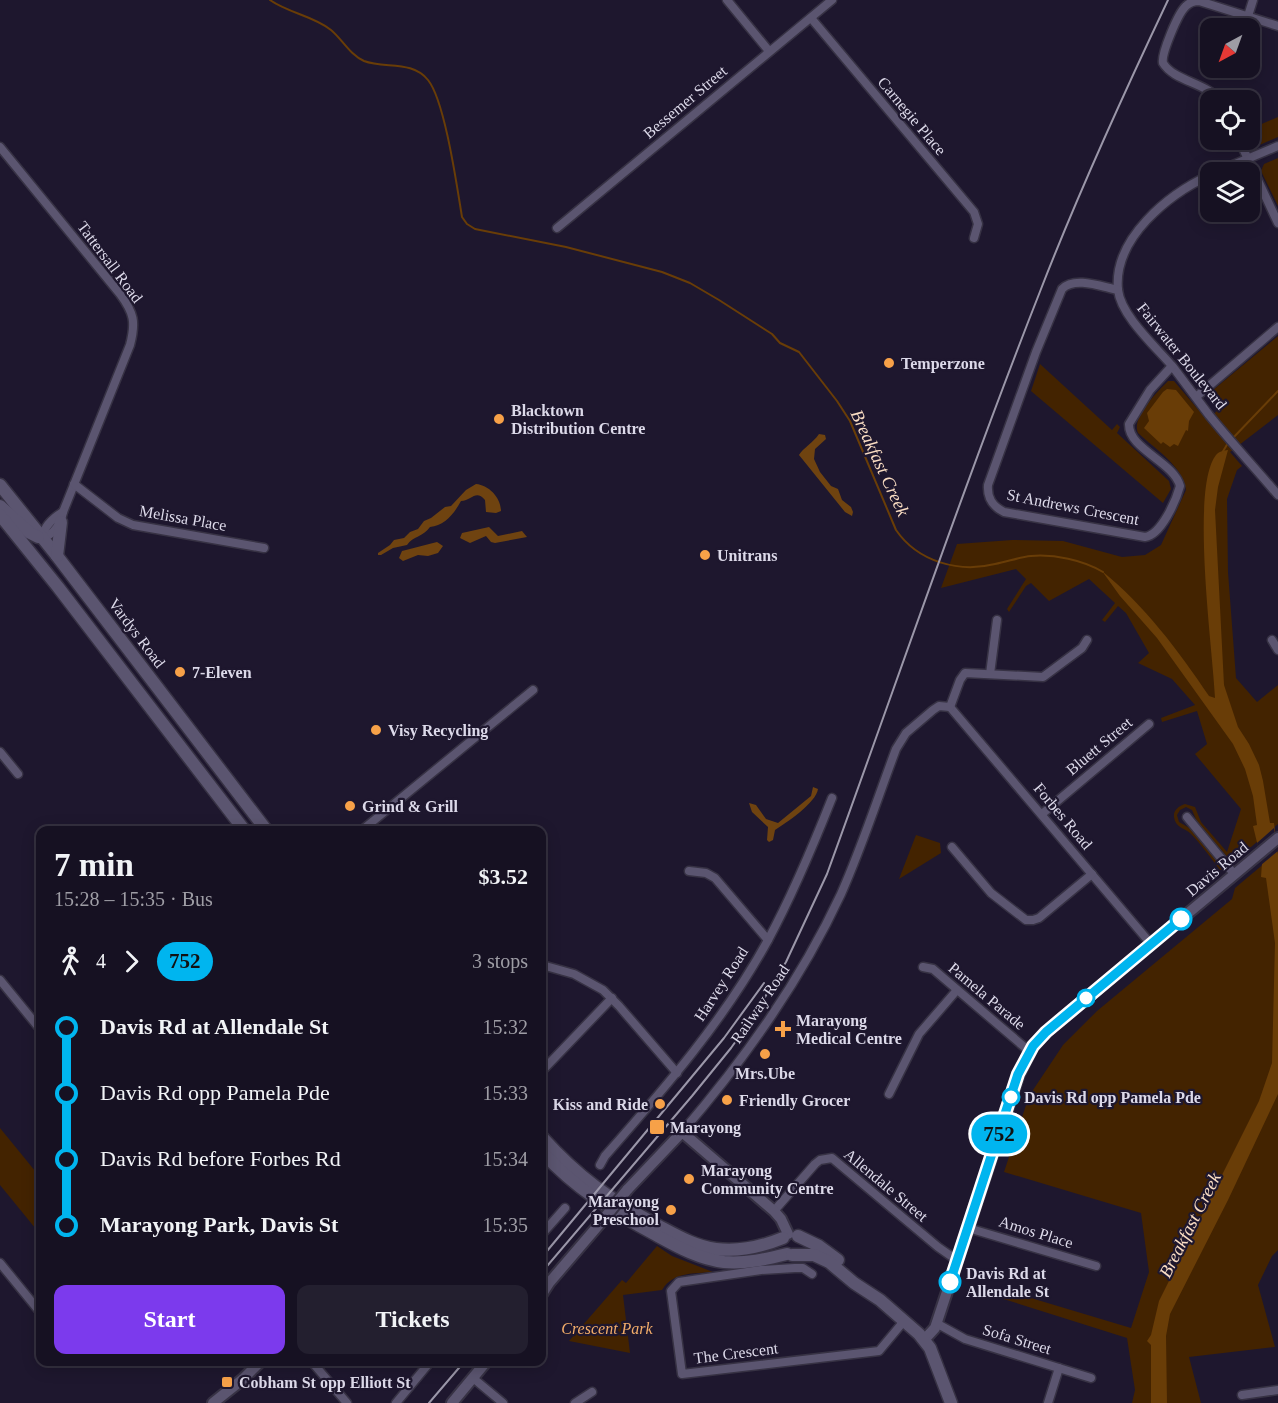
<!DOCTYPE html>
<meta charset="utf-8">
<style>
body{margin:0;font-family:Georgia,serif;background:#231f2f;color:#f1f3f6;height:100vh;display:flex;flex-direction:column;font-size:22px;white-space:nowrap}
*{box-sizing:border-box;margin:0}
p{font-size:20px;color:#9e9da5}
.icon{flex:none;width:33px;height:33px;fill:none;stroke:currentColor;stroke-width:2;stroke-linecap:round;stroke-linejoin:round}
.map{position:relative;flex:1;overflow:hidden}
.side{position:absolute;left:36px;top:826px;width:510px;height:540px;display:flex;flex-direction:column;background:#161122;border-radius:12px;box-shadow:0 3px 15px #0003,0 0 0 2px #353140}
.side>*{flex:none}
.badge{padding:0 12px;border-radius:20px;font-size:21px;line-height:39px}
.needle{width:39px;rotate:221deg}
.buttons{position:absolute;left:1200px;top:18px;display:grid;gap:12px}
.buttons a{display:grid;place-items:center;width:60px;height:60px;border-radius:12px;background:#161122;box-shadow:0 3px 15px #0003,0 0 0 2px #353140;font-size:30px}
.map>.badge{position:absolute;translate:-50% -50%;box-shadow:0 0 0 3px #fff}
.legs{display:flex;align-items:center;gap:9px;height:66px;padding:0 18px;font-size:20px}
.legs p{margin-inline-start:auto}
.overview{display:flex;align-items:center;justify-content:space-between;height:102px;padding:0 18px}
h1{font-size:33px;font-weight:700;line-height:45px}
.button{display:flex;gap:12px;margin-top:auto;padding:12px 18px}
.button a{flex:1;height:69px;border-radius:12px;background:#7c3aed;color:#fff;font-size:24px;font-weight:700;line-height:69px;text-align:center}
.button a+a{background:#231f2f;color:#f1f3f6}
ul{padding:0 18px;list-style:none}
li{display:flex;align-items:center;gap:21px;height:66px;font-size:22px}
li i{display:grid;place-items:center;width:9px;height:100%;margin:0 8px;background:currentColor}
li i::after{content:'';width:15px;height:15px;margin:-8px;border:4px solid;border-radius:50%;background:#161122}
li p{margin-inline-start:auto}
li:first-child i{background:linear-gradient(#0000 50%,currentColor 0)}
li:last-child i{background:linear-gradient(currentColor 50%,#0000 0)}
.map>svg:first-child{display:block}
.green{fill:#432300}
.forest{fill:#6f4310}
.water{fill:#693d07}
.pier{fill:#1e172e}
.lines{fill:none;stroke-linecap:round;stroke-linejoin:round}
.stream{stroke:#693d07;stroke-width:2}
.minor-casing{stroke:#373244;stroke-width:11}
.tertiary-casing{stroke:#373244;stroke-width:14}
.secondary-casing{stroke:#373244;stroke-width:15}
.minor{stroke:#5b5570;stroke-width:8}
.tertiary{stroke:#5b5570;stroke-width:10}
.secondary{stroke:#5b5570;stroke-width:12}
.rail{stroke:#9b97a9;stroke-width:2}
.tertiary-bridge-casing{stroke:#373244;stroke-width:14;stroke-linecap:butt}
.tertiary-bridge{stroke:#5b5570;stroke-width:10}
.line-1-casing{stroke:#fff;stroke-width:14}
.line-1{stroke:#00b5ef;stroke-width:9}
.poi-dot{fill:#f7a148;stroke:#1e172e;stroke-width:2}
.stop-1-dot{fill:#fff;stroke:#00b5ef;stroke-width:3}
.labels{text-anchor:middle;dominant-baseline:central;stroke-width:4.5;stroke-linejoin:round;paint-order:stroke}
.street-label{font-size:16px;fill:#dcd9e9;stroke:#1e172e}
.poi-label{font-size:16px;font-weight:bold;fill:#dcd9e9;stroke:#1e172e;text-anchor:start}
.stop-label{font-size:16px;font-weight:bold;fill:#dcd9e9;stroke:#1e172e;text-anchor:start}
.park-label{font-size:16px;font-style:italic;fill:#f3ad6a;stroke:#1e172e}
.water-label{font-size:18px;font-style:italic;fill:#faddc3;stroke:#1e172e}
</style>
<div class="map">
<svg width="1278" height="1403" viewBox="0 0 1278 1403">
<rect width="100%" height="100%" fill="#1e172e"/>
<!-- green -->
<g class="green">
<path d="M1278 117V137L1255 147C1247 142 1249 138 1250 129Z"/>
<polygon points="1278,158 1278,206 1261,171 1264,164"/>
<path d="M1278 336V415L1230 452 1242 466 1237 470 1227 499 1228 572 1236 678 1257 702 1278 685V824L1237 859 1231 861 1198 824 1192 810 1186 807 1180 810 1177 815 1179 822 1191 829 1222 866 1223 869 1220 870C1211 858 1201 844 1190 833 1184 828 1175 827 1174 817 1173 810 1179 806 1185 804L1195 807 1201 822 1227 852 1241 809 1195 754 1207 744 1197 711 1162 722 1161 718 1195 705 1172 679 1138 663 1149 653 1126 613 1118 606 1105 622 1102 620 1115 603 1089 579 1049 601 1031 583 1026 586 1009 612 1007 609 1026 579 1016 569 941 588 957 544 1012 540 1063 541 1122 557 1145 555 1161 545 1186 490C1183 466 1155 449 1138 433 1131 418 1157 392 1168 381H1174L1207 420 1217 411 1212 398 1213 390Z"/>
<polygon points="1040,364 1112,430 1117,424 1120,427 1117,433 1169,481 1171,489 1163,503 1031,391"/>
<polygon points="916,835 940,843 941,853 899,879"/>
<polygon points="1278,852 1278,1250 1272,1256 1258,1285 1275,1347 1189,1357 1201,1403 1132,1403 1135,1390 1127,1338 997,1297 1001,1289 1131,1328 1149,1272 1141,1213 1004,1172 1029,1096 1063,1045 1097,1011 1232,899 1235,888"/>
<polygon points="0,1128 40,1177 40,1234 0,1185"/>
<path d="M657 1246 672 1256 713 1272C694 1274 674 1271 662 1290L623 1295 630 1353 569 1341 622 1280 626 1283Z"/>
</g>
<!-- forest -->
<g class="forest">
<path d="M819 434 825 435 826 439 815 449 814 459 820 472 831 486 838 489 842 500 851 507 853 512 852 516 845 512 799 455C803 448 813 443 819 434Z"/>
<path d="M476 484C489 485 501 498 501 511L496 513 486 512 485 500C476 489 472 500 461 501 454 514 444 526 430 527 423 537 413 536 407 545L393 548 381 555H378V553L390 545 394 540 404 538 410 532 418 529 424 521 431 518 445 507 451 506 466 490Z"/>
<polygon points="489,527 498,536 522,531 527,537 495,543 491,542 486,536 470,543 460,538 462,533"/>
<path d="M437 542 443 546 438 553 428 556 418 555 403 561 399 558 402 551C414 548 425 545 437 542Z"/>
<path d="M813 787 818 789C816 803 786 823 775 830L773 840 769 842 767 840 768 827 752 812 749 803 756 805 766 819 778 823 811 796Z"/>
</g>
<!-- water -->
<g class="water">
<polygon points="1167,389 1176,390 1194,412 1189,421 1188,431 1186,430 1178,446 1174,444 1170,447 1163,442 1161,444 1144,428 1149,421 1147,413 1163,392"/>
<path d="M1228 450 1218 487 1215 510 1224 685 1238 727 1249 744 1259 765 1263 781 1270 823H1274L1278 855V1094L1228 1200 1170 1314 1166 1336 1167 1403H1151V1345L1147 1341 1151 1335 1159 1301 1259 1101 1272 1063 1275 943 1266 878 1261 877 1262 863 1253 826 1257 825 1253 796 1245 769 1233 744 1157 638 1120 596 1102 571C1145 606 1178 650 1209 696L1215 698C1213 651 1190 488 1216 455 1219 451 1223 451 1228 450Z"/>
</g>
<!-- pier -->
<polygon class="pier" points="1274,828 1278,851 1261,865 1257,843"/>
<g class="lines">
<!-- stream -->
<g class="stream">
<path d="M270 0C288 13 314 16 331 30 342 39 350 55 364 61 385 69 412 60 428 80 445 101 457 187 462 217L467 224 475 229 566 247 662 272 690 283 719 300 772 334 780 343 799 352 837 401 850 421 896 530C918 562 959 573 995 564 1007 562 1019 557 1031 556 1054 554 1083 560 1103 572"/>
<polyline points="1232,439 1278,391"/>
<polyline points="1222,453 1228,443"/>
</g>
<defs>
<g id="minor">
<polyline points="727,0 769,51"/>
<polyline points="1248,16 1253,0"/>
<polyline points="811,18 974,212 978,224 974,238"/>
<path d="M1220 100C1204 82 1174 81 1163 63 1161 54 1178 13 1186 6 1190 2 1194 1 1199 1L1278 26"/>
<polyline points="1239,140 1278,223"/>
<path d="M0 147 120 294C134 313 136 322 130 345L63 512C61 523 54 535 42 538"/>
<polyline points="1216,172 1278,146"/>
<path d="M1210 175C1169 194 1113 238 1118 290 1121 316 1156 347 1173 367 1185 383 1197 399 1209 415 1231 442 1255 468 1278 495"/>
<polyline points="557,228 832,0"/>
<path d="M1118 290C1102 287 1075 276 1062 289L1036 352 988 485C987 498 992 506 1004 512L1145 537C1161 535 1176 501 1180 486 1174 462 1128 449 1129 424L1150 390 1172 366"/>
<polyline points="1196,397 1278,327"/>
<polyline points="74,484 118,518 133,525 264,548"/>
<path d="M42 538C44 526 53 518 63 512"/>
<polyline points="1272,640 1278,650"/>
<polyline points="990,674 997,620"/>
<polyline points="950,707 1151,944"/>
<polyline points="950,707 960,680 965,673 1043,677 1082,648 1087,640"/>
<polyline points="0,752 18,774"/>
<polyline points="1042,814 1149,724"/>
<polyline points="1187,817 1234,874"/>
<polyline points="361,831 533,690"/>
<polyline points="952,847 991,893 1026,920 1033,920 1039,918 1092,874"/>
<polyline points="689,871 706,873 715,878 768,940"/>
<polyline points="542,965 574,974 603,990 619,1006 677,1073"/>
<polyline points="923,967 933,969 1029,1051"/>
<polyline points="0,980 40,1029"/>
<polyline points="542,1071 612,998"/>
<polyline points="889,1094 919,1034 957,990"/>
<path d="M682 1132C745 1059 800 982 841 894 862 847 878 797 896 749L906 733 933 710 939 706 950 707"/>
<path d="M600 1165 605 1156C665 1088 725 1019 768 940 793 894 813 846 832 798"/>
<polyline points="774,1211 815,1164 820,1160 832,1158 938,1247 958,1261"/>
<polyline points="968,1228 1096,1266"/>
<polyline points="542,1234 565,1208"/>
<polyline points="0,1263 40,1312"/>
<polyline points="812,1274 803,1268 795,1268 761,1270 679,1282 671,1291 682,1374 879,1351 904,1321"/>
<polyline points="936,1323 965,1339 1091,1378"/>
<polyline points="312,1362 347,1403"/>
<polyline points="473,1378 503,1403"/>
<polyline points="1242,1395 1278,1390"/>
<polyline points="396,1403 430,1362"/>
<polyline points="575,1403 592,1392"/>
<polyline points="1048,1403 1059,1368"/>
</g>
<g id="tertiary">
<polyline points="627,1190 682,1132 774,1211 781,1219 788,1234"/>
<polyline points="542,1294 549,1283 602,1221"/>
<polyline points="924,1340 935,1328 1019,1074 1033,1046 1046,1032 1278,838"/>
<polyline points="213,1403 243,1379 260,1362"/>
<polyline points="452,1403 486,1362"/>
</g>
<g id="secondary">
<polyline points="0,485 57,556 267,831"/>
<polyline points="0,506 30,533 38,537"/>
<polyline points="0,515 58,587 245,831"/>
<polyline points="57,556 61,522"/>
<path d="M542 1137C578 1177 609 1199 657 1225 676 1235 694 1246 716 1249 739 1252 761 1247 783 1238"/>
<path d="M542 1152C575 1188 613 1212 656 1235 678 1247 699 1259 724 1262 745 1264 767 1259 787 1254"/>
<polyline points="798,1236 819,1246 838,1260"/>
<polyline points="792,1255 814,1255 829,1262 854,1283 880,1300 919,1334 930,1348 951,1403"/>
</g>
</defs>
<!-- minor casing -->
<use href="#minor" class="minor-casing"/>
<!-- tertiary casing -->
<use href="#tertiary" class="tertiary-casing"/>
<!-- secondary casing -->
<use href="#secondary" class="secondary-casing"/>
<!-- minor -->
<use href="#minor" class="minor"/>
<!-- tertiary -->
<use href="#tertiary" class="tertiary"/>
<!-- secondary -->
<use href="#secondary" class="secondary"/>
<!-- rail -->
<g class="rail">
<polyline points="542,1257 724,1038 764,983"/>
<path d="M542 1272 692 1096 731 1048 753 1017 786 962 827 874C898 679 965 482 1041 289 1079 191 1123 95 1168 0"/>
<polyline points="429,1403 464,1362"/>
</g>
<defs>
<polyline id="tertiary-bridge" points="602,1221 627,1190"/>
</defs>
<!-- tertiary-bridge casing -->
<use href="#tertiary-bridge" class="tertiary-bridge-casing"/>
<!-- tertiary-bridge -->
<use href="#tertiary-bridge" class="tertiary-bridge"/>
</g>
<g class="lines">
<defs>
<polyline id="line-1" points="950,1282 1018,1074 1033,1046 1046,1032 1181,919"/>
</defs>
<!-- line-1 casing -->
<use href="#line-1" class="line-1-casing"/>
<!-- line-1 -->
<use href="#line-1" class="line-1"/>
</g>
<!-- markers -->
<g class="poi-dot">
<circle cx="889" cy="363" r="6"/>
<circle cx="499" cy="419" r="6"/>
<circle cx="705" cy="555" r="6"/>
<circle cx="180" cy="672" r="6"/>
<circle cx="376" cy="730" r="6"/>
<circle cx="350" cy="806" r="6"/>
<path d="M780 1020h6v6h6v6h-6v6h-6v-6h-6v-6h6z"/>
<circle cx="765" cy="1054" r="6"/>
<circle cx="727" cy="1100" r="6"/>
<circle cx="660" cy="1104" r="6"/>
<rect x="649" y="1119" width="16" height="16" rx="3"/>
<circle cx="689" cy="1179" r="6"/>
<circle cx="671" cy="1210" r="6"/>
<rect x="221" y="1376" width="12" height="12" rx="3"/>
</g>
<g class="stop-1-dot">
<circle cx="1181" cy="919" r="10"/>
<circle cx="1086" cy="998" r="8"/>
<circle cx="1011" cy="1097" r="8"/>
<circle cx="950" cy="1282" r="10"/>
</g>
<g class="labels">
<!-- street labels -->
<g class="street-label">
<text transform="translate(685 102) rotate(-40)">Bessemer Street</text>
<text transform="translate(912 116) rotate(50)">Carnegie Place</text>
<text transform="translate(110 262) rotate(53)">Tattersall Road</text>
<text transform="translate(1182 356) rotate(51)">Fairwater Boulevard</text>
<text transform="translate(1073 507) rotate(11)">St Andrews Crescent</text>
<text transform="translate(183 518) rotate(10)">Melissa Place</text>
<text transform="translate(137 633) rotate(53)">Vardys Road</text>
<text transform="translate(1099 746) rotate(-40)">Bluett Street</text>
<text transform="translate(1063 816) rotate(50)">Forbes Road</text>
<text transform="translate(1217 869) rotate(-40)">Davis Road</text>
<text transform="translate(721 984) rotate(-57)">Harvey Road</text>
<text transform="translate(987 996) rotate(40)">Pamela Parade</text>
<text transform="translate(760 1004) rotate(-56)">Railway Road</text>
<text transform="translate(886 1185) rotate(40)">Allendale Street</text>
<text transform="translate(1036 1232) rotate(17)">Amos Place</text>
<text transform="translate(1017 1339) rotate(17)">Sofa Street</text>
<text transform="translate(736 1353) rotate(-7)">The Crescent</text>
</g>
<!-- poi labels -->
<g class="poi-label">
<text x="901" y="363">Temperzone</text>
<text x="511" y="410">Blacktown<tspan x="511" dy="18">Distribution Centre</tspan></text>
<text x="717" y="555">Unitrans</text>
<text x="192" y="672">7-Eleven</text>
<text x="388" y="730">Visy Recycling</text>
<text x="362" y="806">Grind &amp; Grill</text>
<text x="796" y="1020">Marayong<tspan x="796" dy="18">Medical Centre</tspan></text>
<text x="765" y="1073" text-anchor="middle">Mrs.Ube</text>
<text x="739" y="1100">Friendly Grocer</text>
<text x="648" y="1104" text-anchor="end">Kiss and Ride</text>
<text x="670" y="1127">Marayong</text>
<text x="701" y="1170">Marayong<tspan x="701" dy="18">Community Centre</tspan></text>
<text x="659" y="1201" text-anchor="end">Marayong<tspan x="659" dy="18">Preschool</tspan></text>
<text x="239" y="1382">Cobham St opp Elliott St</text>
</g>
<!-- stop labels -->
<g class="stop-label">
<text x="1024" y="1097">Davis Rd opp Pamela Pde</text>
<text x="966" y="1273">Davis Rd at<tspan x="966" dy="18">Allendale St</tspan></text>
</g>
<!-- park labels -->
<g class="park-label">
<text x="607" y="1328">Crescent Park</text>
</g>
<!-- water labels -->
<g class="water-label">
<text transform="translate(880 463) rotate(65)">Breakfast Creek</text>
<text transform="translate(1190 1225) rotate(-63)">Breakfast Creek</text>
</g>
</g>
</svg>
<div class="buttons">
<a><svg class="needle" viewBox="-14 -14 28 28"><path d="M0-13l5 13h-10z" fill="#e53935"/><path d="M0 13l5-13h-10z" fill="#9e9da5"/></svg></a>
<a><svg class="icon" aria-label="locate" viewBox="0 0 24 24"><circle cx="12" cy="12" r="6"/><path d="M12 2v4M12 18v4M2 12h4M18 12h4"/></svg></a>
<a><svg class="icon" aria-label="layers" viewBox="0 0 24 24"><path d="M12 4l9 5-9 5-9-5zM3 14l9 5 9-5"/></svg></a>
</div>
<b class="badge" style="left:999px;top:1134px;background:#00b5ef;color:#111">752</b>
<section class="side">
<div class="overview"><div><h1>7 min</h1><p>15:28 – 15:35 · Bus</p></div><b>$3.52</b></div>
<div class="legs"><svg class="icon" aria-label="walk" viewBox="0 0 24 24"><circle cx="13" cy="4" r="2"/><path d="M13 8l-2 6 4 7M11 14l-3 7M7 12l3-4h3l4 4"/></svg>4<svg class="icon" aria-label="forward" viewBox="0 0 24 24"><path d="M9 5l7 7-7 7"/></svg><b class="badge" style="background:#00b5ef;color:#111">752</b><p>3 stops</p></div>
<ul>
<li><i style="color:#00b5ef"></i><b>Davis Rd at Allendale St</b><p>15:32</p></li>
<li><i style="color:#00b5ef"></i><span>Davis Rd opp Pamela Pde</span><p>15:33</p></li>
<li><i style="color:#00b5ef"></i><span>Davis Rd before Forbes Rd</span><p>15:34</p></li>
<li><i style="color:#00b5ef"></i><b>Marayong Park, Davis St</b><p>15:35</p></li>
</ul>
<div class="button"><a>Start</a><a>Tickets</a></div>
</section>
</div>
